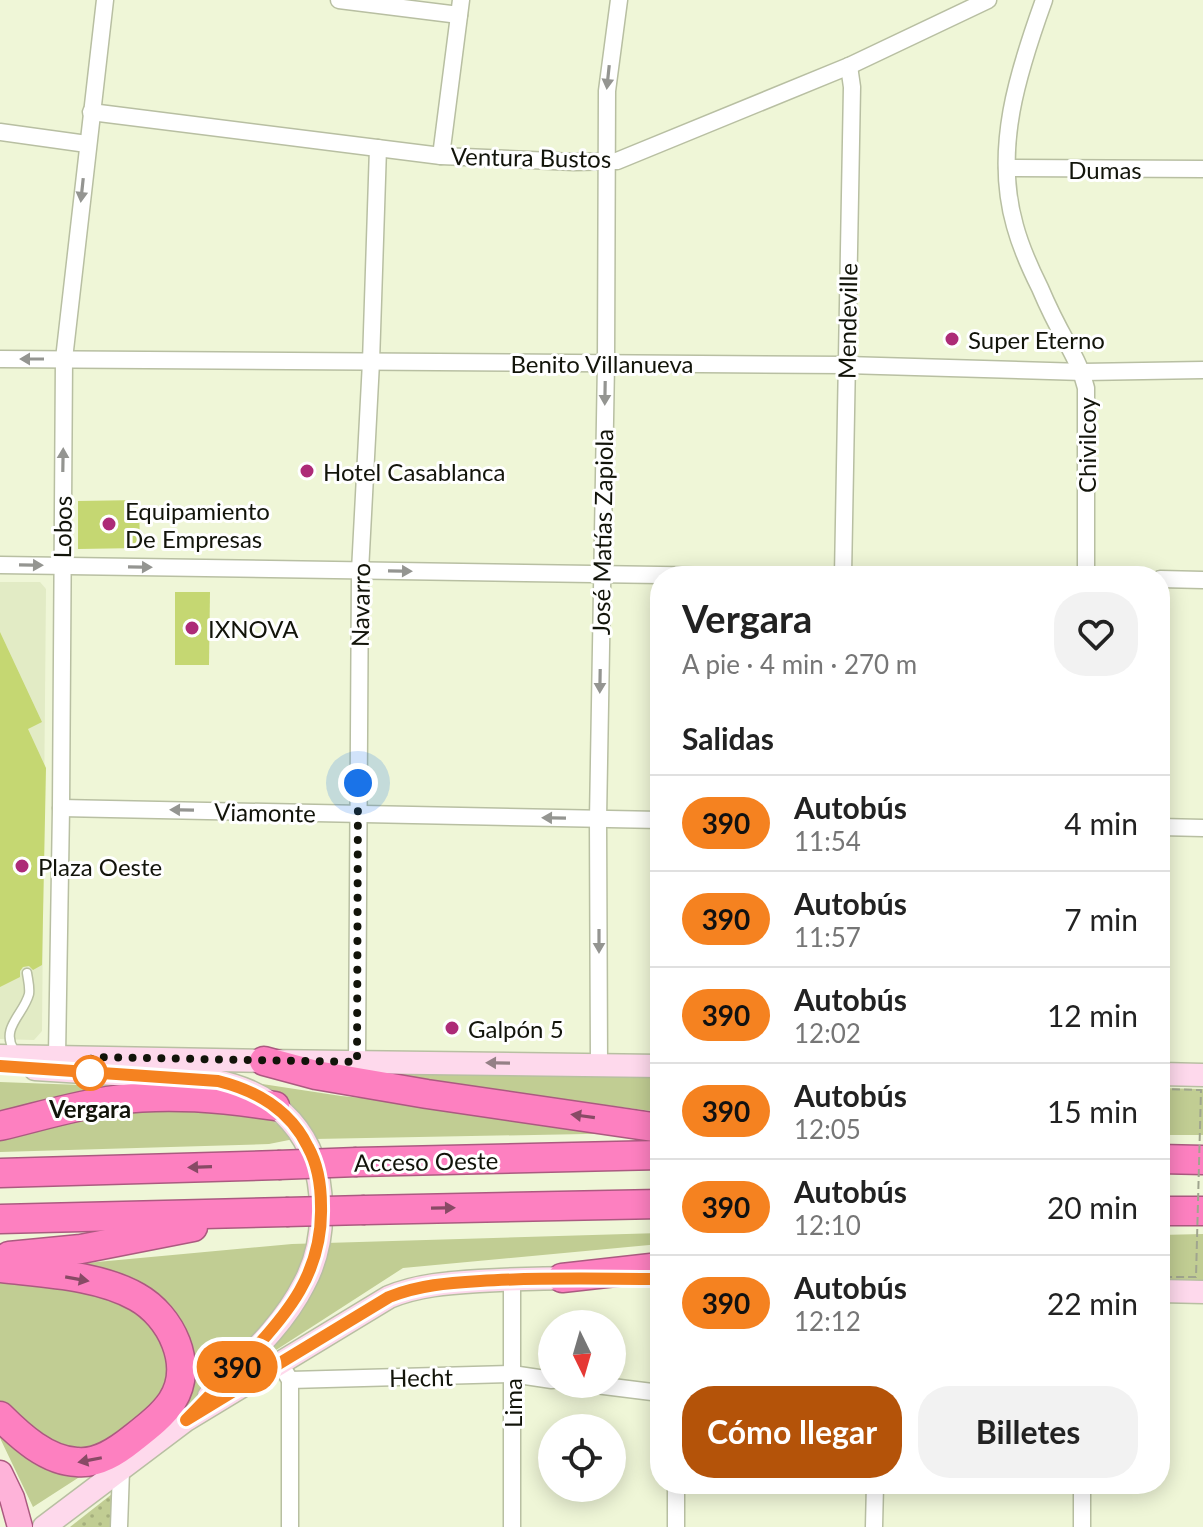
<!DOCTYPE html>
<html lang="es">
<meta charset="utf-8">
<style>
body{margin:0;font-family:Lato,sans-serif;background:#f2f2f2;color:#222;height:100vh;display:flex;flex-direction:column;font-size:30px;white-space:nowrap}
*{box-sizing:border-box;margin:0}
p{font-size:26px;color:#767676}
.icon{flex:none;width:44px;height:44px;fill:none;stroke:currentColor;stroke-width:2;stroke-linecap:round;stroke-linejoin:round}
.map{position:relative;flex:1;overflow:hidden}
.details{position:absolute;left:650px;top:566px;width:520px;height:928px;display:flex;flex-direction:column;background:#fff;border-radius:32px;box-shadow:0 4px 20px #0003}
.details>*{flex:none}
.badge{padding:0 16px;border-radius:26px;font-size:28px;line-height:52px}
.needle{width:52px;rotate:175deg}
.controls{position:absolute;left:538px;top:1310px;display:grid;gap:16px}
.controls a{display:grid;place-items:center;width:88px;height:88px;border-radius:50%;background:#fff;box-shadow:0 4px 20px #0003;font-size:40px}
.you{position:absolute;width:40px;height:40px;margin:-20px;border:6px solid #fff;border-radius:50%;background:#1a73e8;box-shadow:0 0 0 12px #1a73e833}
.map>.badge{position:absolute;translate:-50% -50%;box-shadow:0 0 0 4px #fff}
h2{padding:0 32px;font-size:30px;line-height:72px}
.round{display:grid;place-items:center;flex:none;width:84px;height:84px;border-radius:32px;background:#f2f2f2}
.headline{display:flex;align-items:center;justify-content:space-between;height:136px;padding:0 32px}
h1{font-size:38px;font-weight:700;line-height:60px}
.button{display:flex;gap:16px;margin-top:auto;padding:16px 32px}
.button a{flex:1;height:92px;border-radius:32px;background:#b45309;color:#fff;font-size:32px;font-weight:700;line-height:92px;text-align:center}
.button a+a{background:#f2f2f2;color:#222}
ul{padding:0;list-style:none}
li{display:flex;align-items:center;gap:24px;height:96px;padding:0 32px;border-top:2px solid #e0e0e0}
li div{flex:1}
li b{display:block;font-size:30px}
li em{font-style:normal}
li .badge{min-width:88px;font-weight:700;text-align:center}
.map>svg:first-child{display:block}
.built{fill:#e2ebc5}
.green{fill:#c1cd93}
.park{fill:url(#park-dots)}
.building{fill:#c5d772}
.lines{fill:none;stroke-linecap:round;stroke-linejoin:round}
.lane-casing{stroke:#b8bfa2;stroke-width:11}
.street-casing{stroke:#b8bfa2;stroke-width:19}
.secondary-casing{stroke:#b8bfa2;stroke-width:25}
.primary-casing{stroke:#ab5a80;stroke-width:27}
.highway-casing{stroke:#ab5a80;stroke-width:31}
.lane{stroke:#fff;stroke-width:8}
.street{stroke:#fff;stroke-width:16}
.secondary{stroke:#fed9ec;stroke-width:22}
.primary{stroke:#feb3d9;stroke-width:24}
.highway{stroke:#fd80c0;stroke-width:28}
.highway-bridge-casing{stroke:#ab5a80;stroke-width:31;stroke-linecap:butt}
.path-bridge{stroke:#a0a58e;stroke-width:2;stroke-dasharray:8 4;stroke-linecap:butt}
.highway-bridge{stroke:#fd80c0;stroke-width:28}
.oneway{fill:#949591}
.oneway2{fill:#948086}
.oneway3{fill:#884a65}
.line-casing{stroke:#fff;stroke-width:18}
.line{stroke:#f58220;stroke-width:12}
.walk{stroke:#12140a;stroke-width:8;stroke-dasharray:0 14.4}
.poi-dot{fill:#ad2b77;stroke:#fff;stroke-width:3}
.stop-dot{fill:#fff;stroke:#f58220;stroke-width:4}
.labels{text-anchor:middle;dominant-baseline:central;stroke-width:6;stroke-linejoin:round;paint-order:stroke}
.street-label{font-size:24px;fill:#12140a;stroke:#fff}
.poi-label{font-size:24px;fill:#12140a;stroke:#fff;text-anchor:start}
.stop-label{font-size:24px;font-weight:bold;fill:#12140a;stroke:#fff}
</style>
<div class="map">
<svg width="1203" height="1527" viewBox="0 0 1203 1527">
<defs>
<pattern id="park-dots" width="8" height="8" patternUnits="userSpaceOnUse" patternTransform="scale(2)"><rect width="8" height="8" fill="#c1cd93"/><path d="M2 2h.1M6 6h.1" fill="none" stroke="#a5af7d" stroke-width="1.8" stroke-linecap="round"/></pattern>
</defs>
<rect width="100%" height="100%" fill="#eff6d7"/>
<!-- built -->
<polygon class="built" points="0,582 40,582 46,589 42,1031 34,1040 0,1039"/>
<!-- green -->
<g class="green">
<polygon points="382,1071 660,1075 660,1112 391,1078"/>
<polygon points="0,1082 134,1087 272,1120 294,1139 269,1144 0,1152"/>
<path d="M249 1082 341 1096 394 1101 638 1133 314 1139C299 1109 277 1098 249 1082Z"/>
<polygon points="1160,1088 1203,1089 1203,1135 1160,1135"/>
<polygon points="660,1233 660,1244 403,1268 33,1507 0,1438 0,1271 292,1244"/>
<polygon points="1203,1234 1203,1285 1160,1285 1160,1235"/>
</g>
<!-- park -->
<polygon class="park" points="112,1494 110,1527 70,1527"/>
<!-- building -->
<g class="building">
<polygon points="139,500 140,548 78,549 78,501"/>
<polygon points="175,592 210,592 209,665 175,665"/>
<polygon points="0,632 42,722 28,729 46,768 42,965 33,970 29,966 23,967 20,971 20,977 0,987"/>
</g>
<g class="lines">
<defs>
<path id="lane" d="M14 1050C0 1028 24 1014 29 994 30 987 28 980 27 973"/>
<g id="street">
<polyline points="339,0 459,15"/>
<path d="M1044 0C1018 72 993 149 1015 226 1021 248 1030 268 1040 288 1048 307 1057 325 1067 343 1075 358 1082 371 1086 388V576"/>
<polyline points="91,112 441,156 574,162 617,161 849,66 988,0"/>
<polyline points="0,132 87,144"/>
<polyline points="441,156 461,0"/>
<polyline points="1007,168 1203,169"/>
<polyline points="0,359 846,365 1083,372 1203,370"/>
<polyline points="0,565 728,576"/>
<polyline points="843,576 852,87 849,66"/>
<polyline points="1160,579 1203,580"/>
<polyline points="61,808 660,820"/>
<polyline points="1160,827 1203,828"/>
<polyline points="57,1056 61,808 64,359 105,0"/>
<polyline points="357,1062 360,571 371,362 378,148"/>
<polyline points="599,1065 598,819 606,363 607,91 619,0"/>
<polyline points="284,1370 290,1380 290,1527"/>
<polyline points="290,1380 512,1374 552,1380"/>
<polyline points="588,1384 660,1393"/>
<polyline points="119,1527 121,1470"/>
<polyline points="512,1527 512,1279"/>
<polyline points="676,1527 676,1484"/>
<polyline points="874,1527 875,1484"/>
<polyline points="1082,1527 1082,1484"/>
</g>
<g id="secondary">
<polyline points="0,1056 264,1061 660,1066"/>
<path d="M35 1069 211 1080C279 1092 320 1136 321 1207 322 1233 317 1260 304 1284 282 1328 243 1361 209 1396"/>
<polyline points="1160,1074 1203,1075"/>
<polyline points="1160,1291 1203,1292"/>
<path d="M44 1527 186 1420 389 1297C418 1285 448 1283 479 1281 513 1279 545 1278 579 1278"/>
</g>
<polyline id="primary" points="0,1473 12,1498 20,1527"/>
<g id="highway">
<polyline points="264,1061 316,1075 427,1094 660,1128"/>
<path d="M0 1126C38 1117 76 1105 115 1100 169 1093 222 1098 275 1106"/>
<polyline points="1160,1159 1203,1160"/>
<polyline points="357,1162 660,1155"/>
<polyline points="0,1173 278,1165"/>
<polyline points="365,1210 660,1204"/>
<polyline points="1160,1211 1203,1211"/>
<polyline points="0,1219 286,1212"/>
<polyline points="9,1256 81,1249 193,1227"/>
<path d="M0 1268C43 1273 99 1275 137 1297 171 1316 195 1365 172 1401 162 1416 146 1428 132 1439 117 1451 98 1464 77 1462 47 1461 20 1436 0 1416"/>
<polyline points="562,1278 660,1267"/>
</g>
</defs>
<!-- lane casing -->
<use href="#lane" class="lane-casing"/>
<!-- street casing -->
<use href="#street" class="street-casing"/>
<!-- secondary casing -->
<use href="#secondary" class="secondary-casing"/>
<!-- primary casing -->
<use href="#primary" class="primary-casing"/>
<!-- highway casing -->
<use href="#highway" class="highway-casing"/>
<!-- lane -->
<use href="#lane" class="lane"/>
<!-- street -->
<use href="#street" class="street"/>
<!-- secondary -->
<use href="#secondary" class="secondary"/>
<!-- primary -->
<use href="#primary" class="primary"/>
<!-- highway -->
<use href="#highway" class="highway"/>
<defs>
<g id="highway-bridge">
<polyline points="278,1165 357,1162"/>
<polyline points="286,1212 365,1210"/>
</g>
</defs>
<!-- highway-bridge casing -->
<use href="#highway-bridge" class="highway-bridge-casing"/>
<!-- path-bridge -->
<polyline class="path-bridge" points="1160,1089 1201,1090 1196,1277 1160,1277"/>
<!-- highway-bridge -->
<use href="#highway-bridge" class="highway-bridge"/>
</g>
<!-- one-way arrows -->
<defs><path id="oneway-solid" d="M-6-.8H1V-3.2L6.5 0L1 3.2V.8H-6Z" transform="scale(2)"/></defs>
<g class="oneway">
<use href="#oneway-solid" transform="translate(608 77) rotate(96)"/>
<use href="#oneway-solid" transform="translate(82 190) rotate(96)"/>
<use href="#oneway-solid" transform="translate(32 359) rotate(-180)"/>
<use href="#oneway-solid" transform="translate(605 393) rotate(91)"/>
<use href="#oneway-solid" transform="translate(63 460) rotate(-89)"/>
<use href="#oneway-solid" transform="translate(31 565) rotate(1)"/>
<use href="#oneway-solid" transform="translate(140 567) rotate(1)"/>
<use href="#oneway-solid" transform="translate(400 571) rotate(1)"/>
<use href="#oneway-solid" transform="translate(600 681) rotate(91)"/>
<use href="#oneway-solid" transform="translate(182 810) rotate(-179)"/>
<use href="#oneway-solid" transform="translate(554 818) rotate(-179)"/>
<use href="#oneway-solid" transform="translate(599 941) rotate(90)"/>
</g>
<use class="oneway2" href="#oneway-solid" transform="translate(498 1063) rotate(-179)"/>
<g class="oneway3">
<use href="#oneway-solid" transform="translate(583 1116) rotate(-172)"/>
<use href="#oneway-solid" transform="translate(200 1167) rotate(178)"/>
<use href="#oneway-solid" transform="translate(443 1208) rotate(-1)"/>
<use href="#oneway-solid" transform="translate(77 1279) rotate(10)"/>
<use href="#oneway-solid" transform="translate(90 1460) rotate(169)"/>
</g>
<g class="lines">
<defs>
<path id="line" d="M0 1066 218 1081C258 1091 290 1110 308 1147 318 1165 321 1186 321 1206 323 1272 288 1314 245 1359 225 1379 206 1400 186 1420L389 1297C419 1285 448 1283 480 1281 540 1277 600 1279 660 1279"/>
</defs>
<!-- line casing -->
<use href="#line" class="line-casing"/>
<!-- line -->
<use href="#line" class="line"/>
<!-- walk -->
<polyline class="walk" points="90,1073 91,1057 357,1062 358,783"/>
</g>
<!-- markers -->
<g class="poi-dot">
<circle cx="952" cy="339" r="8"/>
<circle cx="307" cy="471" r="8"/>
<circle cx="109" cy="524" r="8"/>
<circle cx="192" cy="628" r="8"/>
<circle cx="22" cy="866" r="8"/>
<circle cx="452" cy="1028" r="8"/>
</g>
<circle class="stop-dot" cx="90" cy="1073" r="16"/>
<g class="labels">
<!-- street labels -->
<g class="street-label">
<text transform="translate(531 157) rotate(1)">Ventura Bustos</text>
<text x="1105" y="169">Dumas</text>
<text transform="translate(847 321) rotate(-89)">Mendeville</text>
<text x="602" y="363">Benito Villanueva</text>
<text transform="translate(1086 445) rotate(-90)">Chivilcoy</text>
<text transform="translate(62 527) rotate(-89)">Lobos</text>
<text transform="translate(602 532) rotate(-89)">José Matías Zapiola</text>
<text transform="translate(360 605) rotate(-89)">Navarro</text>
<text transform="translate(265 812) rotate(1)">Viamonte</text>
<text transform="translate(426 1161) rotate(-1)">Acceso Oeste</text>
<text transform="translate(421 1377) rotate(-1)">Hecht</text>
<text transform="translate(512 1403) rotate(-90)">Lima</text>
</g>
<!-- poi labels -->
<g class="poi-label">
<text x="968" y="339">Super Eterno</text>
<text x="323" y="471">Hotel Casablanca</text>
<text x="125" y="510">Equipamiento<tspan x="125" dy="28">De Empresas</tspan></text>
<text x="208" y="628">IXNOVA</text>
<text x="38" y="866">Plaza Oeste</text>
<text x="468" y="1028">Galpón 5</text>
</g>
<!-- stop labels -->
<g class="stop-label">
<text x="90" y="1108">Vergara</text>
</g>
</g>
</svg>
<div class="controls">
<a><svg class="needle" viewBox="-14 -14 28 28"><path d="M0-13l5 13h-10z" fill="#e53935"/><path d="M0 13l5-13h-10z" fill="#767676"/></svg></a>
<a><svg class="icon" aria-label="locate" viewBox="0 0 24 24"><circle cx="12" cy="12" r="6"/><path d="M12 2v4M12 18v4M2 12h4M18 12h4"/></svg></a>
</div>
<div class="you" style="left:358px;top:783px"></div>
<b class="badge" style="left:237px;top:1367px;background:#f58220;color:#111">390</b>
<section class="details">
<div class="headline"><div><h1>Vergara</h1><p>A pie · 4 min · 270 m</p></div><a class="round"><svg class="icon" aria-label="heart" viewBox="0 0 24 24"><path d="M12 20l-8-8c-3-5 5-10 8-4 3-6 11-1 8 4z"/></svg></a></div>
<h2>Salidas</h2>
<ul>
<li><span class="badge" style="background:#f58220;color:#111">390</span><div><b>Autobús</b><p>11:54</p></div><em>4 min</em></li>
<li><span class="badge" style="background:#f58220;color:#111">390</span><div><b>Autobús</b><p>11:57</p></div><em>7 min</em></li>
<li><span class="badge" style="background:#f58220;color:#111">390</span><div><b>Autobús</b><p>12:02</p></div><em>12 min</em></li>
<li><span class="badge" style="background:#f58220;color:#111">390</span><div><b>Autobús</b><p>12:05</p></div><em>15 min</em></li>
<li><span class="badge" style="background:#f58220;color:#111">390</span><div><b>Autobús</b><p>12:10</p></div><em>20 min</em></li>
<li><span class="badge" style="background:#f58220;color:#111">390</span><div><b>Autobús</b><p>12:12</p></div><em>22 min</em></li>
</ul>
<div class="button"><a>Cómo llegar</a><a>Billetes</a></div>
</section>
</div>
